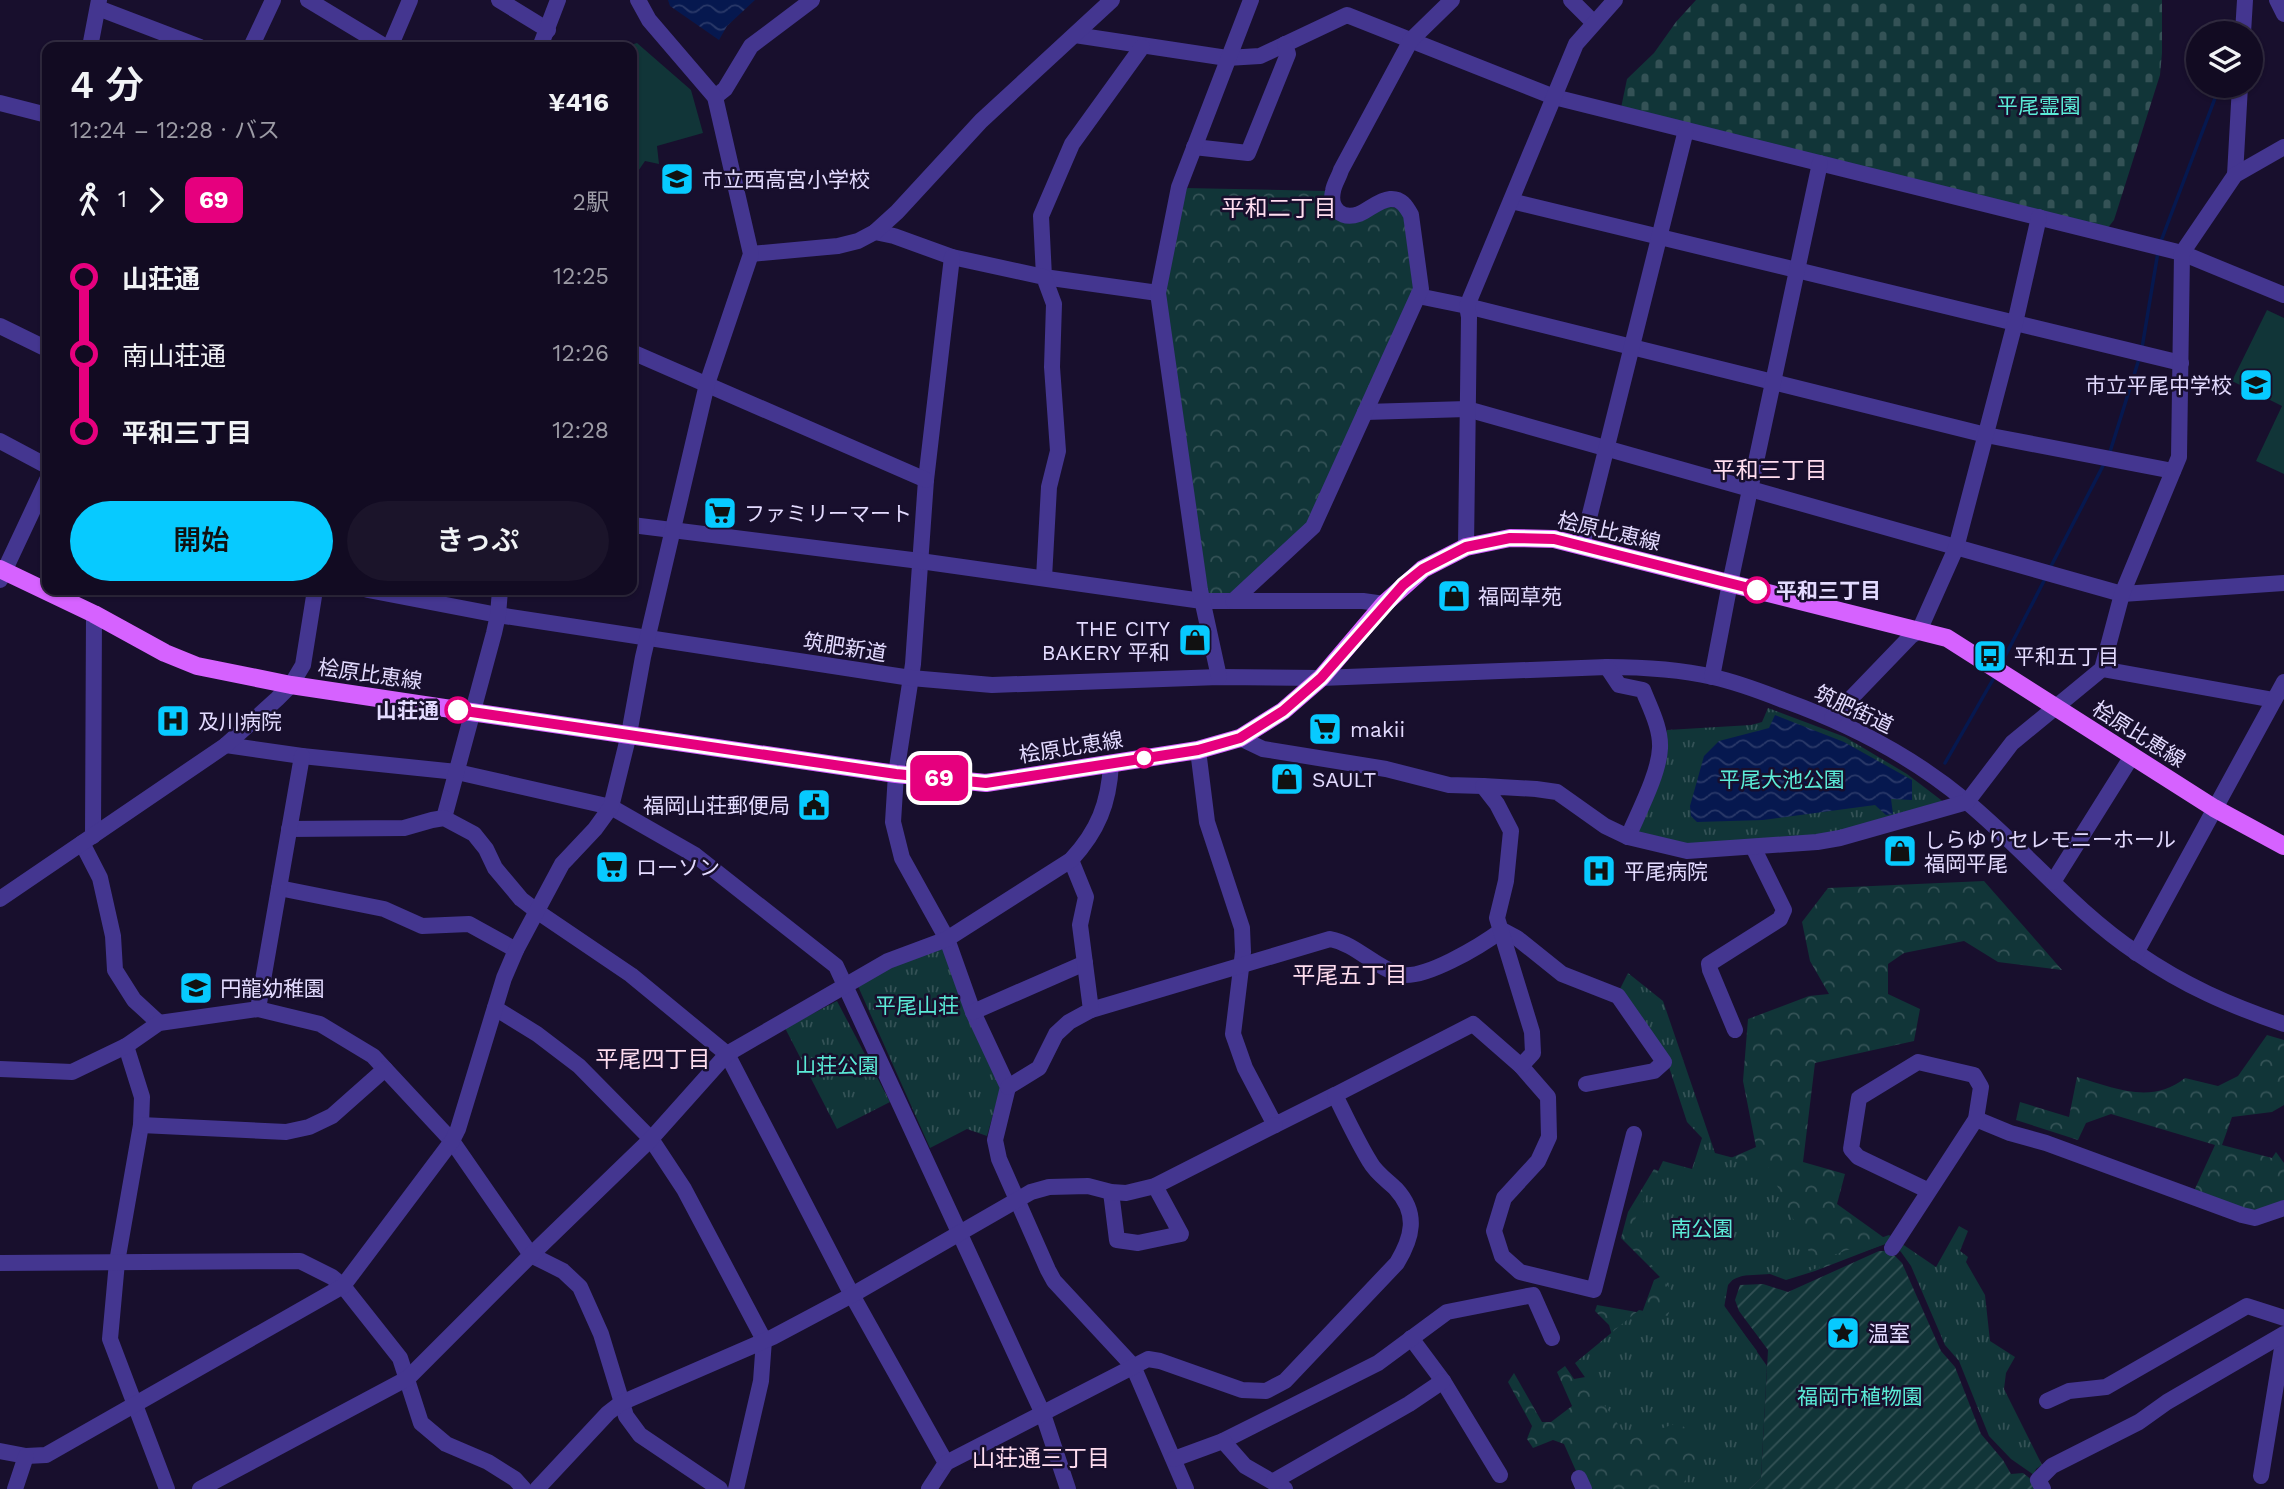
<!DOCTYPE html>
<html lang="ja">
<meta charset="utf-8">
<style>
body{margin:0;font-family:"Work Sans","Noto Sans JP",sans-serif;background:#1b142a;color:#f1f3f6;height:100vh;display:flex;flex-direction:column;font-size:26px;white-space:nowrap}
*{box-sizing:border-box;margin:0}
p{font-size:23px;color:#9c9ba5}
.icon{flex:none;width:38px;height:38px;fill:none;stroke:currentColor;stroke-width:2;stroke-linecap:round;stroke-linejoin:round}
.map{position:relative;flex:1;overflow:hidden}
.drawer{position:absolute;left:42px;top:42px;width:595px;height:553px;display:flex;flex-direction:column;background:#120b22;border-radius:14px;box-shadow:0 2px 5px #0004,0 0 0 2px #312b40}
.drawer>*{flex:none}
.badge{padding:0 14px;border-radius:10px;font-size:24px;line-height:46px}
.tools{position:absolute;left:2186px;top:21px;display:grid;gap:14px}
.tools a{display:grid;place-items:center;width:77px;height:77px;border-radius:50%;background:#120b22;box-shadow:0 2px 5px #0004,0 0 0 2px #312b40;font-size:35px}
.map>.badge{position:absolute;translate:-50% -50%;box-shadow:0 0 0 4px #fff}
.legs{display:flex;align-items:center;gap:10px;height:77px;padding:0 28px;font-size:23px}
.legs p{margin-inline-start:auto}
.head{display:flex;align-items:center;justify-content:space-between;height:119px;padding:0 28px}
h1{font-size:38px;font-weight:600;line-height:52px}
.button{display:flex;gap:14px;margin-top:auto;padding:14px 28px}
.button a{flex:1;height:80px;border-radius:42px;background:#07caff;color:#111;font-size:28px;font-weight:600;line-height:80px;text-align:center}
.button a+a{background:#1b142a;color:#f1f3f6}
ul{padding:0 28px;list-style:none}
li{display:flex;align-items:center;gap:24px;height:77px;font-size:26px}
li i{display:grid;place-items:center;width:10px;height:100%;margin:0 9px;background:currentColor}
li i::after{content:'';width:18px;height:18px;margin:-9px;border:5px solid;border-radius:50%;background:#120b22}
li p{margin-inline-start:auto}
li:first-child i{background:linear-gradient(#0000 50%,currentColor 0)}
li:last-child i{background:linear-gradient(currentColor 50%,#0000 0)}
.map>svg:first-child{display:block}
.forest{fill:url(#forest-crowns)}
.cemetery{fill:url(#cemetery-stones)}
.park{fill:url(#park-tufts)}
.garden{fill:url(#garden-furrows)}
.pitch{fill:#113538}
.water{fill:url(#water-waves)}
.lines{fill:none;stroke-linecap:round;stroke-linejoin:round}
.stream{stroke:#06184f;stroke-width:3.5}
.minor{stroke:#443690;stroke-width:16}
.major{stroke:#d662ff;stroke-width:18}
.line-1-casing{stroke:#fff;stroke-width:16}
.line-1{stroke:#e6007e;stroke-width:10}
.stop-1-dot{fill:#fff;stroke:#e6007e;stroke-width:3.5}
.labels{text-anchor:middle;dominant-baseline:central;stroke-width:5;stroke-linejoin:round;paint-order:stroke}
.park-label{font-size:21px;fill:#5bebd7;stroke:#180f2d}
.poi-label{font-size:21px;fill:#e3dbff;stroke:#180f2d;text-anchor:start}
.street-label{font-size:21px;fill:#e3dbff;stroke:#180f2d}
.stop-label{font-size:21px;font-weight:bold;fill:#e3dbff;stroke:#180f2d;text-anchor:start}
.neighbourhood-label{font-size:23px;fill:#ffddef;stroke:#180f2d}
</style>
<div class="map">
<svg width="2284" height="1489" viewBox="0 0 2284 1489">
<defs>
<pattern id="forest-crowns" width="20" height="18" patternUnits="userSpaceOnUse" patternTransform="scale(1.75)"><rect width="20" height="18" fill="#113538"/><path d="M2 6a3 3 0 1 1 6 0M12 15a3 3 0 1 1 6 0" fill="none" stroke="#345256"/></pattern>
<pattern id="cemetery-stones" width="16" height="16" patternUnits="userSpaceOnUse" patternTransform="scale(1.75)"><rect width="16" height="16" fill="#113538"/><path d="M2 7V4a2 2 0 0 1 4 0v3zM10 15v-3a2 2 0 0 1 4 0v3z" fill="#345256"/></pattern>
<pattern id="park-tufts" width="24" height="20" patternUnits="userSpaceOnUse" patternTransform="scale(1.75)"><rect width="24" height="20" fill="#113538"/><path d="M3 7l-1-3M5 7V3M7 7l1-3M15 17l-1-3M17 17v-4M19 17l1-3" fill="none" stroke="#345256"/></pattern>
<pattern id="garden-furrows" width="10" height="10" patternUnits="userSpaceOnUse" patternTransform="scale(1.75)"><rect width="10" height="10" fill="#113538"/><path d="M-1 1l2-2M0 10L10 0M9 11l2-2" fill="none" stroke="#345256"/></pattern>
<pattern id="water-waves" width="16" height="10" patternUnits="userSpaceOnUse" patternTransform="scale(1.75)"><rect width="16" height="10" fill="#06184f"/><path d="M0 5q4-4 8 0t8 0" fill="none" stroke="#2a3969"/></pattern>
</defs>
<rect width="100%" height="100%" fill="#180f2d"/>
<!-- forest -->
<g class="forest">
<polygon points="1184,188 1327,191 1331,212 1349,223 1387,205 1403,211 1414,293 1308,524 1234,593 1207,593 1163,297"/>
<polygon points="1984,881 2062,970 1998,962 1964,941 1904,953 1888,964 1888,994 1920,1009 1914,1041 1815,1063 1803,1162 1845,1174 1837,1204 1890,1242 1815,1271 1786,1280 1770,1274 1736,1276 1728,1285 1724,1308 1757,1351 1735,1412 1702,1489 1584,1489 1564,1444 1553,1440 1533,1448 1527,1439 1532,1426 1508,1382 1514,1373 1542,1422 1551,1422 1572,1406 1557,1372 1565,1366 1574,1379 1591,1376 1616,1349 1609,1325 1595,1311 1597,1305 1642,1313 1654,1280 1660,1277 1621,1238 1628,1212 1654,1169 1689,1184 1717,1164 1756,1147 1743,1081 1748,1019 1809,996 1829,994 1810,961 1802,922 1828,888"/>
<path d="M2267 1035 2284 1040V1105L2272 1112 2232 1117 2222 1145 2272 1158 2276 1152 2284 1163V1202L2251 1211 2194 1191 2215 1145 2111 1114 2086 1123 2078 1140 2016 1120 2020 1102 2069 1117 2077 1077C2115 1088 2151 1105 2185 1078L2218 1086 2238 1076Z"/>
</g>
<!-- cemetery -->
<polygon class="cemetery" points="1696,0 2162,0 2162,53 2160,75 2114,220 2107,229 1621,108 1627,79 1654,53 1676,22"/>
<!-- park -->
<g class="park">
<polygon points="1768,708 1845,737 1907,774 1945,803 1835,835 1731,845 1667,843 1635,835 1667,730 1751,725 1762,722"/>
<polygon points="942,944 1001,1086 987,1136 967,1129 930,1148 857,984"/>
<path d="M1628 973 1663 1001 1715 1153 1768 1167 1814 1262 1889 1235 1936 1267 1959 1226 1968 1231 1960 1251 1968 1257 1966 1262 1985 1295 1990 1341 2015 1357 2006 1373 2004 1389 2042 1465 2036 1469 2034 1475 2011 1459 1989 1436 1959 1361 1945 1345 1911 1266 1901 1252 1891 1242 1786 1279C1766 1269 1748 1272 1728 1282L1723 1304 1767 1366 1761 1478 1749 1489H1680L1703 1451 1693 1432 1677 1423 1629 1440 1575 1363 1639 1310 1668 1316 1674 1294 1628 1234 1663 1161 1692 1169 1702 1138 1687 1122 1667 1061 1617 995Z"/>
<polygon points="837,1001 890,1102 837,1129 785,1028"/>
</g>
<!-- garden -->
<polygon class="garden" points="1879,1251 1890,1251 1902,1263 1941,1351 1955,1367 1981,1434 2003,1460 2011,1474 2023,1473 2032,1480 2036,1489 1749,1489 1761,1478 1768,1350 1739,1311 1735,1300 1740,1285 1763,1284 1788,1292"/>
<!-- pitch -->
<g class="pitch">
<polygon points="637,43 691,90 703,133 657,146 659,164 645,161 632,180 632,47 624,47"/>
<polygon points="2267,310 2284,318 2284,474 2256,461 2282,406 2232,381"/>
</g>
<!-- water -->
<g class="water">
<polygon points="668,0 755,0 727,26 719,40 670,6"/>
<polygon points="1775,715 1844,742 1912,780 1912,800 1891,799 1893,814 1886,815 1875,805 1763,820 1697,822 1691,816 1690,806 1704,756 1719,741 1769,728"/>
</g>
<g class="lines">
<!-- stream -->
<g class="stream">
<polyline points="2221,33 2221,25"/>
<polyline points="2161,241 2217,93 2218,86"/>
<polyline points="2142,348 2158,252"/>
<polyline points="2109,455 2139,359"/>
<polyline points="2049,570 2105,462"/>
<polyline points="2000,666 2046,577"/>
<polyline points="1945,763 1995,676"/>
</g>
<!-- minor -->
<g class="minor">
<polyline points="308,0 386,47"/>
<polyline points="499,0 548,30"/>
<polyline points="1571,0 1594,23"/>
<polyline points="2277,0 2284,14"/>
<polyline points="98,8 200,47"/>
<polyline points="2243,33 2245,0"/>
<polyline points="1075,35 1227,58 1260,56 1347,15 1554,97 2182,253 2284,295"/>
<polyline points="90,47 99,0"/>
<polyline points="251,47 273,0"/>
<polyline points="390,47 410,0"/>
<polyline points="540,47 558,0"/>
<polyline points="1142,47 1072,144 1041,216 1044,277 1158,293"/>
<polyline points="715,97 725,89 751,46 812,0"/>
<polyline points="0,103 47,115"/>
<polyline points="1194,147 1248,153 1288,54 1285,44"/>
<polyline points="2235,175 2240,86"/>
<polyline points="1511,201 2181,363"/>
<polyline points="875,232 894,236 952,257 1044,277 1054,304 1052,367 1058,451 1049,487 1044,578"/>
<polyline points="751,254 838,246 858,241 875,232 897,212 981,121 1112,0"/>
<polyline points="952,257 926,480 913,664 896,774 893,822 902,858 947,939 973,1012 1008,1087 995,1140 999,1159 1048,1270 1054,1281 1133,1366 1186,1489"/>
<polyline points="1418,296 1467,306 1986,435 2173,471"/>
<polyline points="0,326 47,349"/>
<polyline points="632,352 926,480"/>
<polyline points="1365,412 1467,409 2122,594 2284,583"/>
<polyline points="0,441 47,466"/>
<path d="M632 525 920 561 1202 601H1233L1313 527 1421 289 1411 215C1406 206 1401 198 1390 199 1379 200 1369 210 1359 214 1342 220 1329 209 1333 191 1334 184 1339 177 1341 170L1411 40 1452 0"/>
<polyline points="1582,546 1686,130"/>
<polyline points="1466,547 1469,317 1467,306 1576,44 1615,0"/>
<polyline points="0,580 47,480"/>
<path d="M368 590 498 615 911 678 992 685 1219 677 1321 678 1607 667C1642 667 1678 669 1713 677 1736 682 1760 691 1783 700 1850 724 1912 756 1967 802 2025 850 2074 911 2137 953 2185 986 2229 1005 2284 1024"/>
<polyline points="1233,601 1363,601 1384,604"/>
<path d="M1607 667 1619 685 1643 690C1650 708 1661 728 1660 748 1659 774 1638 813 1628 837"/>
<polyline points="2102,669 2274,700"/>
<polyline points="1219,677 1200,590 1158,293 1179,187 1251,0"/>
<polyline points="1712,677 1730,583 1820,163"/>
<polyline points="1832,718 1911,636 1919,631 1956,548 2015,323 2039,217"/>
<polyline points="1240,738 1263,749 1386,769 1449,785 1483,786"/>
<polyline points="226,745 302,756 457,772 611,807 695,855 836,966 1043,1414 1068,1489"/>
<polyline points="1198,750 1207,822 1242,928 1243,952 1233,1034 1245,1068 1275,1125 1335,1095"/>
<polyline points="444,818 494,633 498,615 500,590"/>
<polyline points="289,829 404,828 432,820 444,818 474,834 486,849 495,868 521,899 538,912 631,975 727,1054 852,1295 946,1463 929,1489"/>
<polyline points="93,836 94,614"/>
<polyline points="82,843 100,878 113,936 115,970 134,1000 159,1023"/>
<polyline points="2053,882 2132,756"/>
<polyline points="279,888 384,909 422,926 469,924 516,950"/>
<polyline points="0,899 226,745 277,699 291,685 303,665 315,590"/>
<polyline points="2136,953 2284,682"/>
<polyline points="495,1008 537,1034 579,1066 651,1139 684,1189 764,1340 761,1381 736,1489"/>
<polyline points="258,1009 302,756"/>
<path d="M1091 1010 1330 939C1356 944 1373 966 1398 974 1422 982 1482 945 1502 930L1517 938 1562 974 1618 996 1664 1062 1654 1071 1586 1084"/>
<polyline points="973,1012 1085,963"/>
<polyline points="1735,1030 1710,970 1709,964 1780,919 1784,910 1753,847"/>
<polyline points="126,1046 142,1097 141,1125 117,1262 110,1339 167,1489"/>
<polyline points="1521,1066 1548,1097 1549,1137 1538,1161 1504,1198 1494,1231 1502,1256 1520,1272 1594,1290 1634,1134"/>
<polyline points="0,1069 72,1072 126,1046 159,1023 258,1009 320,1024 373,1056 385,1069"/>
<polyline points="1008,1087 1039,1068 1056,1034 1069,1022 1091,1010 1080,925 1086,897 1071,860"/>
<polyline points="1976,1119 2010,1133 2046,1143 2242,1215 2255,1218 2284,1208"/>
<polyline points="141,1125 286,1132 309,1127 332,1116 385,1069 452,1141 531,1255 563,1271 580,1287 601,1334 626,1416 640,1435 720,1489"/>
<polyline points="1111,1192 1117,1240 1138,1243 1181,1234 1155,1186"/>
<polyline points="1892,1248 1976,1119 1981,1087 1974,1075 1918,1062 1859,1098 1851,1149 1858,1157 1929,1191"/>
<polyline points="0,1263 300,1261 332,1277 343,1286 400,1358 421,1423 446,1444 488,1462 515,1479 524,1489"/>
<polyline points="1411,1338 1443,1381 1500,1475"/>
<polyline points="2047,1401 2069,1391 2106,1387 2247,1306 2284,1318"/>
<polyline points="1223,1441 1378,1363 1447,1312 1533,1295 1552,1338"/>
<polyline points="0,1451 26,1456 46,1455 343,1286 452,1141 458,1129 504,978 516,950 562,864 595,829 611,807 629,734 643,657 707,384 751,254 715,97 649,20 638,0"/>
<polyline points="1174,1459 1223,1441 1245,1466 1285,1489"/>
<path d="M946 1463 1148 1359 1160 1361 1242 1390 1266 1391 1285 1381 1397 1263C1412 1238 1419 1214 1396 1189 1388 1181 1376 1173 1370 1162 1357 1141 1346 1117 1335 1095L1473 1024 1521 1066 1533 1053 1532 1032 1497 918 1506 881 1511 831 1497 804 1483 786 1536 789 1557 792 1605 826 1628 837 1687 851 1817 842 1840 838 1967 802 2012 743 2102 669 2122 594 2179 457 2182 253 2235 175 2284 147"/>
<polyline points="2261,1476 2284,1336"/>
<polyline points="1579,1478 1584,1489"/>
<polyline points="1274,1481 1409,1404 1443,1381"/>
<polyline points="15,1489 26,1456"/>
<path d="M200 1489 408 1378 531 1255 651 1139 727 1054 888 961 947 939 1071 860C1098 831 1109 803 1111 764"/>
<polyline points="537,1489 608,1413 621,1403 773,1337 852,1295 1031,1192 1049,1187 1088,1186 1111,1192 1126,1193 1155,1186 1275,1125"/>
<polyline points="2043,1489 2038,1480 2052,1466 2139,1422 2167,1402 2284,1334"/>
</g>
<!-- major -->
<polyline class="major" points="0,569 94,614 165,653 197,666 291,685 471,712 896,774 986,783 1198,750 1240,738 1283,711 1321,678 1384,604 1423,569 1466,547 1510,538 1554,539 1947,638 2214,808 2284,846"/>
</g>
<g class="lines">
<defs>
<polyline id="line-1" points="458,710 896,774 986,783 1198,750 1240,738 1283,711 1321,678 1403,585 1423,569 1466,547 1510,538 1554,539 1757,590"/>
</defs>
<!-- line-1 casing -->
<use href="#line-1" class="line-1-casing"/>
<!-- line-1 -->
<use href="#line-1" class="line-1"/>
</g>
<!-- icons -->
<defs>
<symbol id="school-square" viewBox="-11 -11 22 22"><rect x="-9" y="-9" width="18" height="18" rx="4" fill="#07caff" stroke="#180f2d"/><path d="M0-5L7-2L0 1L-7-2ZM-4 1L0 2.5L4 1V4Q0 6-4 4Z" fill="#111"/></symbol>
<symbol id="supermarket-square" viewBox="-11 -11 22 22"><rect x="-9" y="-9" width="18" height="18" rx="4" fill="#07caff" stroke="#180f2d"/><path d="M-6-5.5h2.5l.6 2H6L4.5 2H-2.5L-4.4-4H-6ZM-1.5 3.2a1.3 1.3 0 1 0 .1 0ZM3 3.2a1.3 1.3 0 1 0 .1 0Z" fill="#111"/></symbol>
<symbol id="shop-square" viewBox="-11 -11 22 22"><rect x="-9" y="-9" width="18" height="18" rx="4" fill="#07caff" stroke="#180f2d"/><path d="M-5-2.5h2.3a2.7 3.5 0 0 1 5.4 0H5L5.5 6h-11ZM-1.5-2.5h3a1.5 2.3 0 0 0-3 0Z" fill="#111"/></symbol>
<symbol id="bus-square" viewBox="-11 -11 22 22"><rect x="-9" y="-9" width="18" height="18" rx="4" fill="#07caff" stroke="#180f2d"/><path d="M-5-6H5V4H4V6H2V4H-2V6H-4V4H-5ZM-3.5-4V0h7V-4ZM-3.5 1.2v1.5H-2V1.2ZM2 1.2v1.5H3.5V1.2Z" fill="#111"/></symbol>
<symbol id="hospital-square" viewBox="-11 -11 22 22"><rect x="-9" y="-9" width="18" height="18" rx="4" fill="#07caff" stroke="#180f2d"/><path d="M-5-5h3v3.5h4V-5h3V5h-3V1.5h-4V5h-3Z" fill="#111"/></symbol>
<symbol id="civic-square" viewBox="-11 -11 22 22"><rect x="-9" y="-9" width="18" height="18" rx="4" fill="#07caff" stroke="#180f2d"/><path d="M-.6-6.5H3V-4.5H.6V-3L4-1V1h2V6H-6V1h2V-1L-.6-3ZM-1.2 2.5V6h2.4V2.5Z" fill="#111"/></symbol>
<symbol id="sight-square" viewBox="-11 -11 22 22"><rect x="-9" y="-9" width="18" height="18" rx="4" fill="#07caff" stroke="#180f2d"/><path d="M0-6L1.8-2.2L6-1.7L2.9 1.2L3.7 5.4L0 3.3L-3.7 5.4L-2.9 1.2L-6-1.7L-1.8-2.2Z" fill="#111"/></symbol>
</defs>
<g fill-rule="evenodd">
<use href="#school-square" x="658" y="160" width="38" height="38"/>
<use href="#school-square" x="2237" y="366" width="38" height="38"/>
<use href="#supermarket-square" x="701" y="494" width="38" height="38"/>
<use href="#shop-square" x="1435" y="577" width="38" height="38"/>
<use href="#shop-square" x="1176" y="621" width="38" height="38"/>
<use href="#bus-square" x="1971" y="637" width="38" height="38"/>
<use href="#hospital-square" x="154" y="702" width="38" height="38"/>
<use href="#supermarket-square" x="1306" y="710" width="38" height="38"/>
<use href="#shop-square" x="1268" y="760" width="38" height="38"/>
<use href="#civic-square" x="795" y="786" width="38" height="38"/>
<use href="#shop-square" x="1881" y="832" width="38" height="38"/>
<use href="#supermarket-square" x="593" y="848" width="38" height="38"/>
<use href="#hospital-square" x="1580" y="852" width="38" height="38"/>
<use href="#school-square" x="177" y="969" width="38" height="38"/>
<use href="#sight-square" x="1824" y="1314" width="38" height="38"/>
</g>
<!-- markers -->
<g class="stop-1-dot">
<circle cx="1757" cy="590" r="12"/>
<circle cx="458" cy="710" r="12"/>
<circle cx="1144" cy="758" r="9"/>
</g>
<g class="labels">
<!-- park labels -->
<g class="park-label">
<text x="2039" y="105">平尾霊園</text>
<text x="1782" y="779">平尾大池公園</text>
<text x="917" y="1005">平尾山荘</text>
<text x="837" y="1065">山荘公園</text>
<text x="1702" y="1228">南公園</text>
<text x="1860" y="1396">福岡市植物園</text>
</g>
<!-- poi labels -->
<g class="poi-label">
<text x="702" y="179">市立西高宮小学校</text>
<text x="2232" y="385" text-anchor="end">市立平尾中学校</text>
<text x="744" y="513">ファミリーマート</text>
<text x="1478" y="596">福岡草苑</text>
<text x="1170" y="628" text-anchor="end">THE CITY<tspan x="1170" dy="24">BAKERY 平和</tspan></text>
<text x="2014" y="656">平和五丁目</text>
<text x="198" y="721">及川病院</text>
<text x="1350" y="729">makii</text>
<text x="1312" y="779">SAULT</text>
<text x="790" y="805" text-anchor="end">福岡山荘郵便局</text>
<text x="1924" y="839">しらゆりセレモニーホール<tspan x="1924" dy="24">福岡平尾</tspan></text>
<text x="636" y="867">ローソン</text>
<text x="1624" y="871">平尾病院</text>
<text x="220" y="988">円龍幼稚園</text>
<text x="1868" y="1333">温室</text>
</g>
<!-- street labels -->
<g class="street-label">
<text transform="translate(1609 531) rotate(13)">桧原比恵線</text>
<text transform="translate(845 647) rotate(9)">筑肥新道</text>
<text transform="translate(370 674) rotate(8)">桧原比恵線</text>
<text transform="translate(1854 709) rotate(25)">筑肥街道</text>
<text transform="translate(2139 734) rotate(32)">桧原比恵線</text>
<text transform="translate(1071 747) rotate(-9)">桧原比恵線</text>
</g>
<!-- stop labels -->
<g class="stop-label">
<text x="1776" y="590">平和三丁目</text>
<text x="439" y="710" text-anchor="end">山荘通</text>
</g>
<!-- neighbourhood labels -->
<g class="neighbourhood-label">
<text x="1279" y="208">平和二丁目</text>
<text x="1770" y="470">平和三丁目</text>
<text x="1350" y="975">平尾五丁目</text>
<text x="653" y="1059">平尾四丁目</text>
<text x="1041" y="1458">山荘通三丁目</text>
</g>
</g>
</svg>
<div class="tools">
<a><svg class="icon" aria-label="layers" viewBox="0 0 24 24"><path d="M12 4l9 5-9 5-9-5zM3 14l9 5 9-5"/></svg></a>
</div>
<b class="badge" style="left:939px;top:778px;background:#e6007e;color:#fff">69</b>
<section class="drawer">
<div class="head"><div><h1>4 分</h1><p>12:24 – 12:28 · バス</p></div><b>¥416</b></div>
<div class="legs"><svg class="icon" aria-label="walk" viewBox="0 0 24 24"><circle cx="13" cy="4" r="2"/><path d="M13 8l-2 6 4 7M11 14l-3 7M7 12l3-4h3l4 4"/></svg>1<svg class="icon" aria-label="forward" viewBox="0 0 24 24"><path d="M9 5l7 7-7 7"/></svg><b class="badge" style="background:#e6007e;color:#fff">69</b><p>2駅</p></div>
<ul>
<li><i style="color:#e6007e"></i><b>山荘通</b><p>12:25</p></li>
<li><i style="color:#e6007e"></i><span>南山荘通</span><p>12:26</p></li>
<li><i style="color:#e6007e"></i><b>平和三丁目</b><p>12:28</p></li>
</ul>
<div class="button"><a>開始</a><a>きっぷ</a></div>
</section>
</div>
